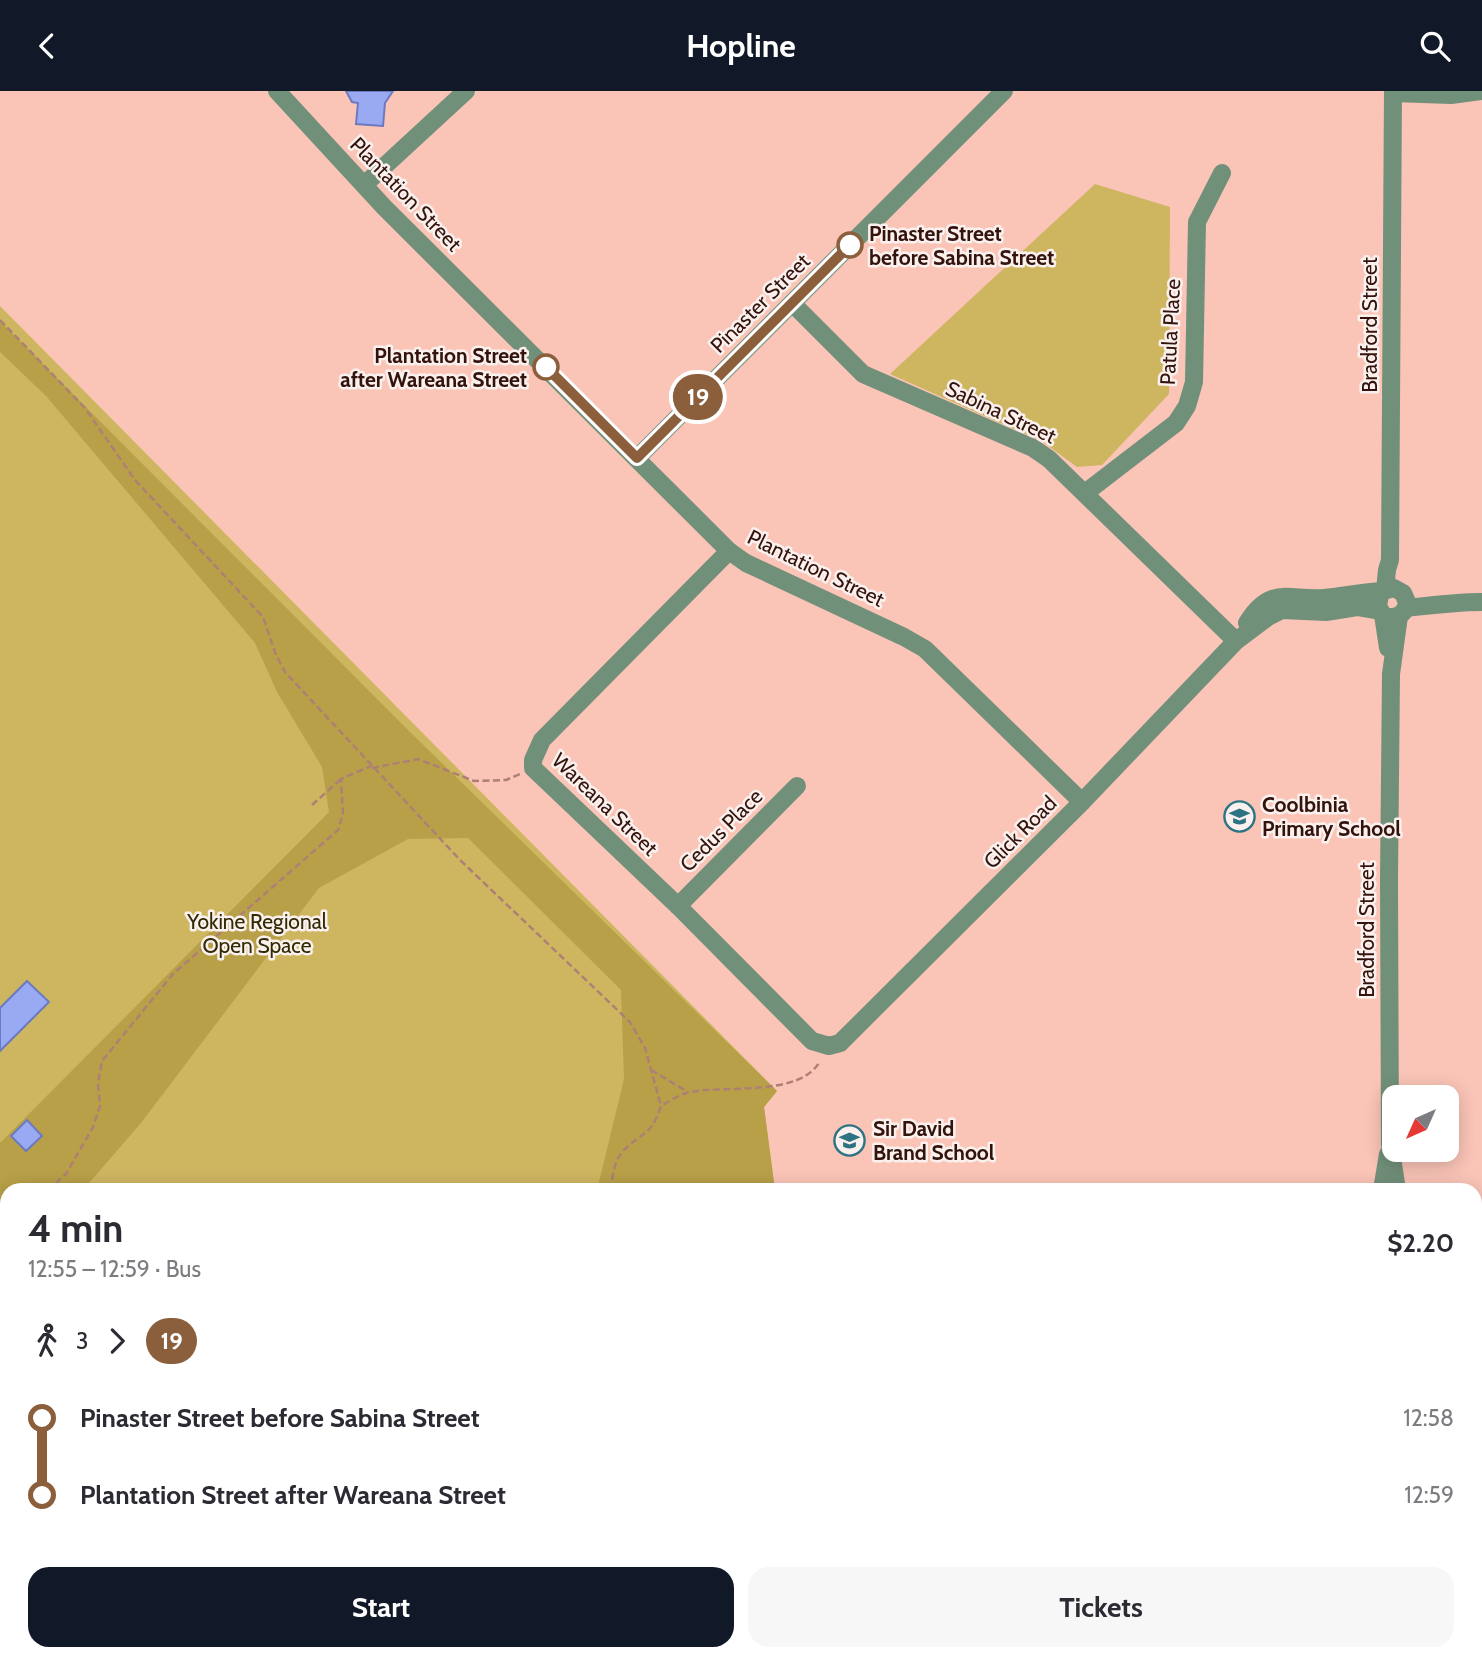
<!DOCTYPE html>
<meta charset="utf-8">
<style>
body{margin:0;font-family:Cabin,sans-serif;background:#f7f7f7;color:#2b2b33;height:100vh;display:flex;flex-direction:column;font-size:26px;white-space:nowrap}
*{box-sizing:border-box;margin:0}
p{font-size:23px;color:#7c7c81}
.icon{flex:none;width:38px;height:38px;fill:none;stroke:currentColor;stroke-width:2;stroke-linecap:round;stroke-linejoin:round}
.map{position:relative;flex:1;overflow:hidden}
.details{position:absolute;left:0px;top:1092px;width:1482px;height:478px;display:flex;flex-direction:column;background:#fff;border-radius:21px 21px 0 0;box-shadow:0 4px 18px #0003}
.details>*{flex:none}
.badge{padding:0 14px;border-radius:23px;font-size:24px;line-height:46px}
.needle{width:46px;rotate:225deg}
.controls{position:absolute;left:1382px;top:994px;display:grid;gap:14px}
.controls a{display:grid;place-items:center;width:77px;height:77px;border-radius:14px;background:#fff;box-shadow:0 4px 18px #0003;font-size:35px}
.map>.badge{position:absolute;translate:-50% -50%;box-shadow:0 0 0 4px #fff}
.legs{display:flex;align-items:center;gap:10px;height:77px;padding:0 28px;font-size:23px}
.legs p{margin-inline-start:auto}
.headline{display:flex;align-items:center;justify-content:space-between;height:119px;padding:0 28px}
h1{font-size:38px;font-weight:700;line-height:52px}
.action{display:flex;gap:14px;margin-top:auto;padding:14px 28px}
.action a{flex:1;height:80px;border-radius:21px;background:#111827;color:#fff;font-size:28px;font-weight:700;line-height:80px;text-align:center}
.action a+a{background:#f7f7f7;color:#2b2b33}
ul{padding:0 28px;list-style:none}
li{display:flex;align-items:center;gap:24px;height:77px;font-size:26px}
li i{display:grid;place-items:center;width:10px;height:100%;margin:0 9px;background:currentColor}
li i::after{content:'';width:18px;height:18px;margin:-9px;border:5px solid;border-radius:50%;background:#fff}
li p{margin-inline-start:auto}
li:first-child i{background:linear-gradient(#0000 50%,currentColor 0)}
li:last-child i{background:linear-gradient(currentColor 50%,#0000 0)}
header{display:flex;justify-content:space-between;align-items:center;height:91px;padding:0 28px;background:#111827;color:#fff;font-size:32px;font-weight:700}
.map>svg:first-child{display:block}
.green{fill:#ceb661}
.forest{fill:#b8a048}
.building{fill:#99a9f2;stroke:#6c7ac0;stroke-width:2}
.lines{fill:none;stroke-linecap:round;stroke-linejoin:round}
.path{stroke:#ae8075;stroke-width:2.5;stroke-dasharray:7 3.5;stroke-linecap:butt}
.minor{stroke:#71907a;stroke-width:18}
.line-1-casing{stroke:#fff;stroke-width:16}
.line-1{stroke:#8b5e3c;stroke-width:10}
.stop-1-dot{fill:#fff;stroke:#8b5e3c;stroke-width:3.5}
.labels{text-anchor:middle;dominant-baseline:central;stroke-width:5;stroke-linejoin:round;paint-order:stroke}
.street-label{font-size:21px;fill:#33130c;stroke:#faf1ee}
.stop-label{font-size:21px;font-weight:bold;fill:#33130c;stroke:#faf1ee;text-anchor:start}
.poi-label{font-size:21px;font-weight:bold;fill:#33130c;stroke:#faf1ee;text-anchor:start}
.park-label{font-size:21px;fill:#322801;stroke:#faf1ee}
</style>
<header><svg class="icon" aria-label="back" viewBox="0 0 24 24"><path d="M15 5l-7 7 7 7"/></svg>Hopline<svg class="icon" aria-label="search" viewBox="0 0 24 24"><circle cx="10" cy="10" r="6"/><path d="M15 15l6 6"/></svg></header>
<div class="map">
<svg width="1482" height="1569" viewBox="0 0 1482 1569">
<rect width="100%" height="100%" fill="#fac4b7"/>
<!-- green -->
<g class="green">
<polygon points="1095,93 1170,116 1169,303 1102,374 1077,376 1043,351 890,283"/>
<polygon points="0,215 777,1000 764,1016 775,1099 7,1099 7,1563 836,1563 836,1569 0,1569"/>
</g>
<!-- forest -->
<g class="forest">
<polygon points="0,230 407,638 777,1000 764,1016 775,1099 597,1099 624,988 621,899 468,747 408,748 319,797 141,1032 83,1099 7,1099 7,1146 0,1150 0,1052 329,721 322,676 277,601 255,552 46,305 0,261"/>
<polygon points="0,1510 7,1515 7,1563 108,1563 113,1569 0,1569"/>
<polygon points="306,1563 476,1563 468,1569 299,1569"/>
</g>
<!-- building -->
<g class="building">
<polygon points="346,0 393,0 385,12 383,35 356,33 358,12 352,11"/>
<polygon points="27,890 49,911 0,960 0,917"/>
<polygon points="27,1029 42,1045 26,1060 11,1045"/>
</g>
<g class="lines">
<!-- path -->
<g class="path">
<polyline points="0,229 85,317 135,389 263,526 276,564 285,581 460,769 630,931 645,957 661,1015"/>
<polyline points="372,677 418,668 474,690 506,689 520,683"/>
<polyline points="312,714 341,688"/>
<polyline points="651,979 688,1001"/>
<polyline points="48,1099 66,1083 93,1036 100,1015 98,992 102,970 173,883 338,739 343,723 341,688 371,675"/>
<path d="M610 1099C613 1085 614 1067 626 1057 645 1039 651 1045 661 1015 670 1010 680 1003 690 1001 726 994 801 1006 820 970"/>
<polyline points="0,1131 7,1127"/>
<polyline points="812,1563 815,1569"/>
<polyline points="358,1569 368,1563"/>
<polyline points="399,1569 400,1563"/>
</g>
<!-- minor -->
<g class="minor">
<polyline points="277,0 384,116 729,460 746,472 904,546 925,558 1082,711"/>
<polyline points="1393,2 1451,4 1482,0"/>
<polyline points="364,94 466,0"/>
<polyline points="792,212 863,283 1033,357 1049,368 1236,550"/>
<polyline points="637,367 1004,0"/>
<polyline points="1085,402 1176,332 1187,315 1194,291 1197,131 1222,82"/>
<polyline points="729,460 542,649 533,669 533,677 678,815 812,950 829,955 840,952 1082,711 1236,550 1268,526 1282,519 1326,521 1357,516 1380,520"/>
<polyline points="1385,499 1387,479 1390,469 1393,0"/>
<path d="M1406 517C1432 514 1457 511 1482 511"/>
<path d="M1247 532C1271 493 1290 510 1324 507 1344 505 1363 501 1383 500"/>
<path d="M1388 557 1383 524 1378 515 1380 504 1383 500 1394 497 1403 502 1407 511C1406 521 1400 527 1390 526"/>
<polyline points="678,815 797,695"/>
<polyline points="1382,1099 1388,1063"/>
<polyline points="1397,1099 1390,1053 1389,789 1391,583 1399,525"/>
<polyline points="1475,1154 1482,1156"/>
<polyline points="1475,1455 1482,1456"/>
<polyline points="1244,1563 1257,1569"/>
<polyline points="1339,1569 1342,1563"/>
<polyline points="1379,1569 1379,1563"/>
<polyline points="1392,1569 1392,1563"/>
</g>
</g>
<g class="lines">
<defs>
<polyline id="line-1" points="546,276 637,367 850,154"/>
</defs>
<!-- line-1 casing -->
<use href="#line-1" class="line-1-casing"/>
<!-- line-1 -->
<use href="#line-1" class="line-1"/>
</g>
<!-- icons -->
<defs>
<symbol id="school-ring" viewBox="-11 -11 22 22"><circle r="9.5" fill="#faf1ee" stroke="#2d7381" stroke-width="1.5"/><path d="M0-5L7-2L0 1L-7-2ZM-4 1L0 2.5L4 1V4Q0 6-4 4Z" fill="#2d7381"/></symbol>
</defs>
<g fill-rule="evenodd">
<use href="#school-ring" x="1222" y="708" width="35" height="35"/>
<use href="#school-ring" x="832" y="1032" width="35" height="35"/>
</g>
<!-- markers -->
<g class="stop-1-dot">
<circle cx="850" cy="154" r="12"/>
<circle cx="546" cy="276" r="12"/>
</g>
<g class="labels">
<!-- street labels -->
<g class="street-label">
<text transform="translate(406 103) rotate(46)">Plantation Street</text>
<text transform="translate(760 212) rotate(-45)">Pinaster Street</text>
<text transform="translate(1369 234) rotate(-90)">Bradford Street</text>
<text transform="translate(1170 241) rotate(-87)">Patula Place</text>
<text transform="translate(1001 321) rotate(25)">Sabina Street</text>
<text transform="translate(816 477) rotate(26)">Plantation Street</text>
<text transform="translate(605 713) rotate(44)">Wareana Street</text>
<text transform="translate(721 739) rotate(-45)">Cedus Place</text>
<text transform="translate(1020 741) rotate(-45)">Glick Road</text>
<text transform="translate(1366 839) rotate(-90)">Bradford Street</text>
</g>
<!-- stop labels -->
<g class="stop-label">
<text x="869" y="142">Pinaster Street<tspan x="869" dy="24">before Sabina Street</tspan></text>
<text x="527" y="264" text-anchor="end">Plantation Street<tspan x="527" dy="24">after Wareana Street</tspan></text>
</g>
<!-- poi labels -->
<g class="poi-label">
<text x="1262" y="713">Coolbinia<tspan x="1262" dy="24">Primary School</tspan></text>
<text x="873" y="1037">Sir David<tspan x="873" dy="24">Brand School</tspan></text>
</g>
<!-- park labels -->
<g class="park-label">
<text x="257" y="830">Yokine Regional<tspan x="257" dy="24">Open Space</tspan></text>
</g>
</g>
</svg>
<div class="controls">
<a><svg class="needle" viewBox="-14 -14 28 28"><path d="M0-13l5 13h-10z" fill="#e53935"/><path d="M0 13l5-13h-10z" fill="#7c7c81"/></svg></a>
</div>
<b class="badge" style="left:698px;top:306px;background:#8b5e3c;color:#fff">19</b>
<section class="details">
<div class="headline"><div><h1>4 min</h1><p>12:55 – 12:59 · Bus</p></div><b>$2.20</b></div>
<div class="legs"><svg class="icon" aria-label="walk" viewBox="0 0 24 24"><circle cx="13" cy="4" r="2"/><path d="M13 8l-2 6 4 7M11 14l-3 7M7 12l3-4h3l4 4"/></svg>3<svg class="icon" aria-label="forward" viewBox="0 0 24 24"><path d="M9 5l7 7-7 7"/></svg><b class="badge" style="background:#8b5e3c;color:#fff">19</b></div>
<ul>
<li><i style="color:#8b5e3c"></i><b>Pinaster Street before Sabina Street</b><p>12:58</p></li>
<li><i style="color:#8b5e3c"></i><b>Plantation Street after Wareana Street</b><p>12:59</p></li>
</ul>
<div class="action"><a>Start</a><a>Tickets</a></div>
</section>
</div>
